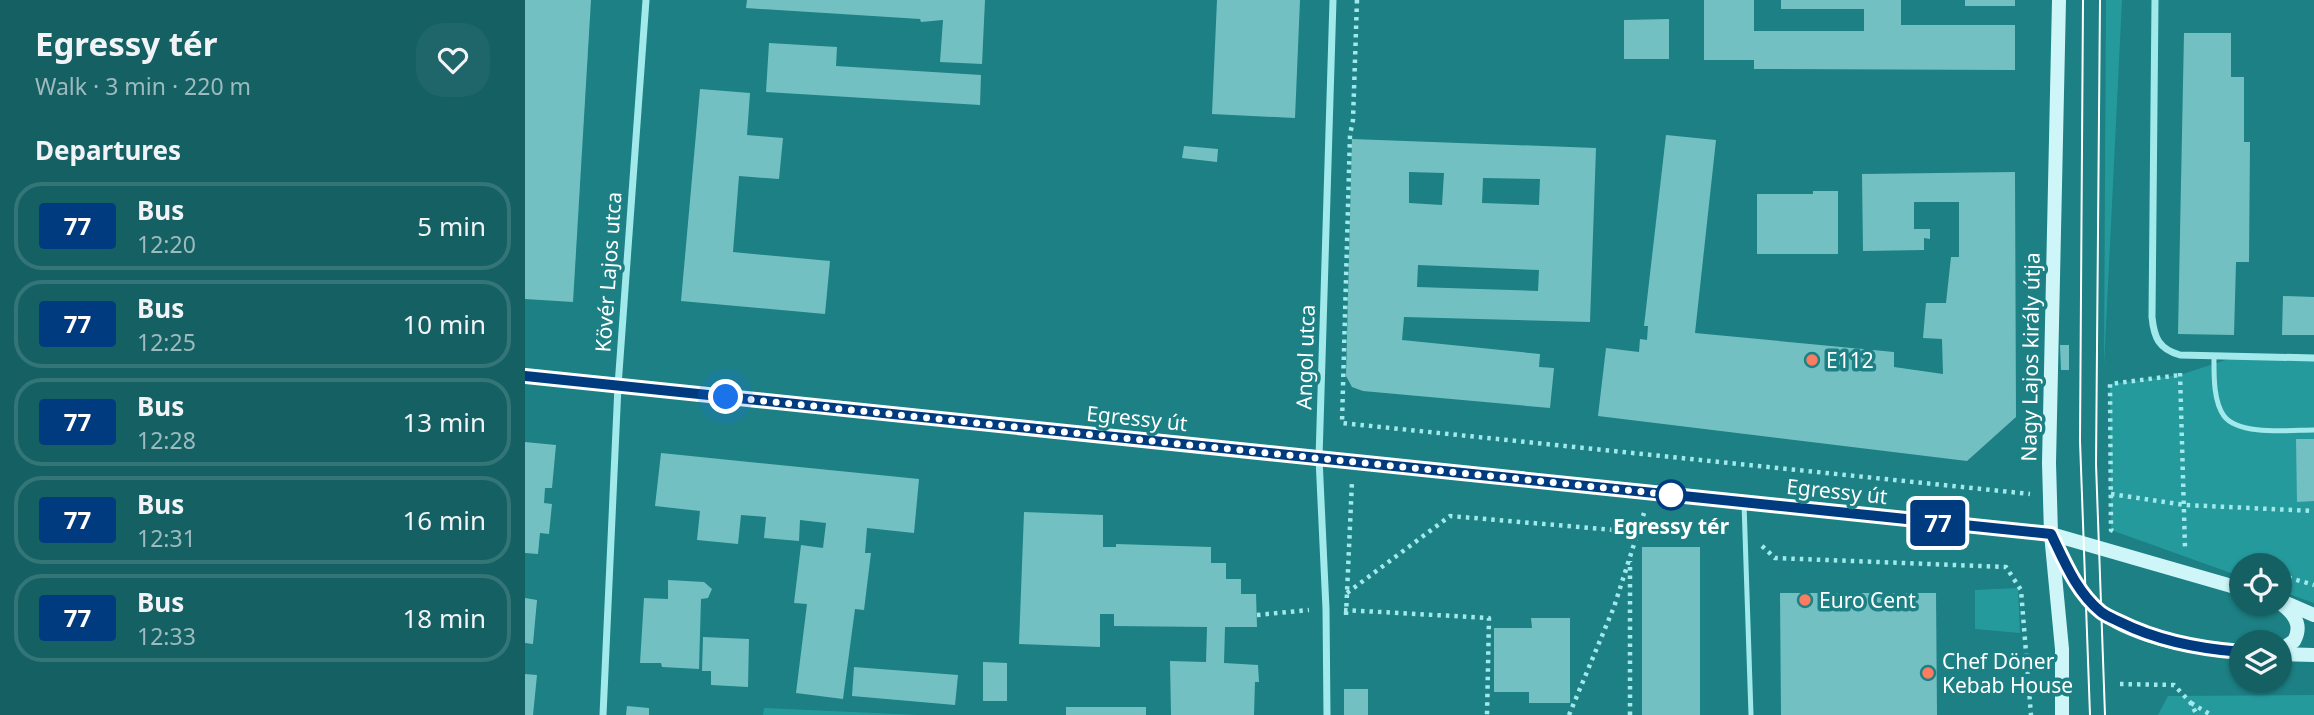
<!DOCTYPE html>
<meta charset="utf-8">
<style>
body{margin:0;font-family:"Noto Sans",sans-serif;background:#1e6669;color:#f1f3f6;height:100vh;display:flex;flex-direction:column;font-size:26px;white-space:nowrap}
*{box-sizing:border-box;margin:0}
p{font-size:23px;color:#9dbbbe}
.icon{flex:none;width:38px;height:38px;fill:none;stroke:currentColor;stroke-width:2;stroke-linecap:round;stroke-linejoin:round}
.map{position:relative;flex:1;overflow:hidden}
.details{display:flex;flex-direction:column;background:#156063;width:525px}
.details>*{flex:none}
.badge{padding:0 14px;border-radius:5px;font-size:24px;line-height:46px}
.buttons{position:absolute;left:1704px;top:553px;display:grid;gap:14px}
.buttons a{display:grid;place-items:center;width:63px;height:63px;border-radius:50%;background:#156063;box-shadow:0 2px 5px #0004;font-size:35px}
.you{position:absolute;width:35px;height:35px;margin:-18px;border:5px solid #fff;border-radius:50%;background:#1a73e8;box-shadow:0 0 0 10px #1a73e833}
.map>.badge{position:absolute;translate:-50% -50%;box-shadow:0 0 0 4px #fff}
h2{padding:0 35px;font-size:26px;line-height:63px}
.round{display:grid;place-items:center;flex:none;width:74px;height:74px;border-radius:28px;background:#1e6669}
.overview{display:flex;align-items:center;justify-content:space-between;height:119px;padding:0 35px}
h1{font-size:33px;font-weight:700;line-height:52px}
ul{padding:0;list-style:none}
li{display:flex;align-items:center;gap:21px;height:88px;margin:0 14px 10px;padding:0 21px;border:4px solid #347578;border-radius:28px}
li div{flex:1}
li b{display:block;font-size:26px}
li em{font-style:normal}
li .badge{min-width:77px;font-weight:700;text-align:center}
main{display:flex;flex:1;min-height:0}
.map>svg:first-child{display:block}
.green{fill:#259a9d}
.building{fill:#73c0c2;fill-rule:evenodd}
.lines{fill:none;stroke-linecap:round;stroke-linejoin:round}
.path{stroke:#a2e9eb;stroke-width:4.5;stroke-dasharray:3.5 5;stroke-linecap:butt}
.lane{stroke:#a2e9eb;stroke-width:5}
.street{stroke:#a2e9eb;stroke-width:7}
.secondary{stroke:#cef6f8;stroke-width:14}
.tram{stroke:#fff;stroke-width:2}
.line-casing{stroke:#fff;stroke-width:16}
.line{stroke:#003b80;stroke-width:10}
.walk{stroke:#fff;stroke-width:7;stroke-dasharray:0 12.6}
.poi-dot{fill:#fb7c60;stroke:#1c8084;stroke-width:2.5}
.stop-dot{fill:#fff;stroke:#003b80;stroke-width:3.5}
.labels{text-anchor:middle;dominant-baseline:central;stroke-width:7;stroke-linejoin:round;paint-order:stroke}
.street-label{font-size:21px;fill:#fff;stroke:#1c8084}
.poi-label{font-size:21px;fill:#fff;stroke:#1c8084;text-anchor:start}
.stop-label{font-size:21px;font-weight:bold;fill:#fff;stroke:#1c8084}
</style>
<main>
<section class="details">
<div class="overview"><div><h1>Egressy tér</h1><p>Walk · 3 min · 220 m</p></div><a class="round"><svg class="icon" aria-label="heart" viewBox="0 0 24 24"><path d="M12 20l-8-8c-3-5 5-10 8-4 3-6 11-1 8 4z"/></svg></a></div>
<h2>Departures</h2>
<ul>
<li><span class="badge" style="background:#003b80;color:#fff">77</span><div><b>Bus</b><p>12:20</p></div><em>5 min</em></li>
<li><span class="badge" style="background:#003b80;color:#fff">77</span><div><b>Bus</b><p>12:25</p></div><em>10 min</em></li>
<li><span class="badge" style="background:#003b80;color:#fff">77</span><div><b>Bus</b><p>12:28</p></div><em>13 min</em></li>
<li><span class="badge" style="background:#003b80;color:#fff">77</span><div><b>Bus</b><p>12:31</p></div><em>16 min</em></li>
<li><span class="badge" style="background:#003b80;color:#fff">77</span><div><b>Bus</b><p>12:33</p></div><em>18 min</em></li>
</ul>
</section>
<div class="map">
<svg width="1789" height="715" viewBox="0 0 1789 715">
<rect width="100%" height="100%" fill="#1c8084"/>
<!-- green -->
<g class="green">
<polygon points="1581,0 1597,0 1579,366"/>
<polygon points="1710,357 1789,358 1789,603 1755,591 1755,565 1717,565 1717,577 1586,530 1585,384 1655,375"/>
<polygon points="1493,588 1495,633 1450,629 1450,590"/>
<polygon points="1789,695 1789,715 1633,715 1643,696"/>
<polygon points="239,708 394,715 238,715"/>
</g>
<!-- building -->
<g class="building">
<polygon points="0,0 66,0 48,302 0,299"/>
<polygon points="222,0 460,0 457,64 415,62 418,20 396,22 395,19 221,8"/>
<polygon points="692,0 775,0 770,118 687,114"/>
<polygon points="1179,0 1229,0 1229,31 1339,31 1339,9 1256,9 1256,0 1376,0 1376,25 1490,25 1490,70 1229,69 1229,60 1179,60"/>
<rect x="1440" y="0" width="50" height="6"/>
<polygon points="1144,19 1144,59 1099,59 1099,20"/>
<polygon points="1659,33 1706,33 1706,77 1719,77 1719,142 1725,142 1724,262 1711,262 1709,335 1653,334"/>
<polygon points="244,43 312,47 311,66 456,75 455,105 241,92"/>
<polygon points="175,89 225,93 222,135 258,138 254,179 214,176 208,252 305,261 300,314 156,301"/>
<polygon points="1141,135 1191,140 1170,333 1369,352 1369,367 1418,374 1417,339 1398,338 1401,303 1421,303 1426,257 1434,257 1434,202 1389,202 1389,229 1405,229 1405,239 1399,238 1399,250 1338,251 1337,174 1490,172 1491,417 1442,461 1073,416 1081,348 1114,352 1115,339 1122,340 1123,326 1119,326"/>
<path d="M827 139 1071 148 1065 322 879 317 877 340 1015 354 1014 367 1029 368 1025 408 838 391 827 387 821 376ZM884 172 919 173 917 205 884 203ZM958 178 1015 179 1014 205 957 203ZM893 265 1014 270 1013 291 892 287Z"/>
<polygon points="659,146 693,149 692,162 657,158"/>
<polygon points="1288,191 1313,191 1313,254 1232,254 1232,194 1288,194"/>
<polygon points="1758,296 1789,297 1789,335 1757,335"/>
<polygon points="1535,345 1544,345 1544,370 1536,370"/>
<polygon points="1771,439 1789,439 1789,501 1772,502"/>
<polygon points="0,442 31,445 27,488 20,488 19,503 27,504 24,534 15,533 13,554 0,553"/>
<polygon points="136,453 394,479 389,533 342,528 340,553 346,553 339,610 330,609 318,699 271,693 282,604 269,603 276,545 298,548 301,523 275,520 274,541 239,538 241,517 216,515 213,544 172,540 175,511 130,506"/>
<polygon points="499,512 578,515 578,547 591,547 591,544 686,547 686,563 701,563 701,579 716,579 716,594 731,594 732,627 700,627 699,663 733,665 734,682 730,682 729,715 646,715 645,661 681,662 682,627 589,626 589,614 575,614 575,647 494,644"/>
<rect x="1117" y="547" width="58" height="168"/>
<polygon points="143,580 179,582 187,589 183,598 176,599 174,669 137,667 136,663 115,663 119,598 143,599"/>
<polygon points="1255,593 1411,593 1412,715 1256,715"/>
<polygon points="0,598 12,600 8,644 0,643"/>
<polygon points="1006,618 1045,618 1045,703 1004,703 1004,692 969,692 969,628 1007,628"/>
<polygon points="178,637 224,639 223,687 186,685 186,671 177,671"/>
<polygon points="458,662 482,663 482,701 458,701"/>
<polygon points="329,667 433,675 430,705 327,696"/>
<polygon points="0,674 12,675 8,715 0,715"/>
<rect x="819" y="689" width="24" height="26"/>
<polygon points="102,706 124,708 124,715 101,715"/>
<rect x="541" y="707" width="80" height="8"/>
</g>
<g class="lines">
<!-- path -->
<g class="path">
<polyline points="832,0 828,120 825,135 817,423 1505,494"/>
<polyline points="1655,373 1660,548"/>
<polyline points="1586,494 1660,505 1789,511"/>
<polyline points="1588,531 1586,530 1585,384 1655,375"/>
<polyline points="1237,546 1250,558 1481,567 1496,590 1506,715"/>
<polyline points="1755,575 1789,585"/>
<polyline points="822,593 925,516 1113,532"/>
<polyline points="819,610 964,618 962,715"/>
<polyline points="732,615 784,610"/>
<polyline points="821,615 827,481"/>
<polyline points="1595,684 1649,685 1665,702 1672,715"/>
<polyline points="1666,703 1686,715"/>
<polyline points="1044,715 1089,607 1119,513"/>
<polyline points="1105,715 1105,561"/>
</g>
<!-- lane -->
<g class="lane">
<path d="M1689 356C1689 374 1688 401 1699 416 1714 436 1766 430 1789 430"/>
<polyline points="1219,503 1226,715"/>
</g>
<!-- street -->
<g class="street">
<path d="M1630 0 1627 317C1629 338 1634 349 1655 355L1789 358"/>
<polyline points="78,715 93,386 121,0"/>
<polyline points="802,715 801,609 794,458 808,0"/>
</g>
<!-- secondary -->
<g class="secondary">
<polyline points="1534,0 1524,463 1526,534 1537,649 1537,715"/>
<polyline points="0,376 1526,534 1717,589"/>
<path d="M1530 541C1541 565 1555 597 1577 613 1614 639 1673 649 1717 652"/>
<path d="M1755 603C1769 613 1778 625 1769 641L1755 650"/>
<polyline points="1761,603 1789,615"/>
<polyline points="1755,654 1789,655"/>
</g>
<!-- tram -->
<g class="tram">
<polyline points="1558,0 1555,441 1565,715"/>
<polyline points="1575,0 1571,464 1580,715"/>
</g>
</g>
<g class="lines">
<defs>
<path id="line" d="M0 376 1526 534C1539 561 1552 593 1576 612 1581 616 1589 619 1595 622 1633 641 1675 649 1717 652"/>
</defs>
<!-- line casing -->
<use href="#line" class="line-casing"/>
<!-- line -->
<use href="#line" class="line"/>
<!-- walk -->
<polyline class="walk" points="201,397 1149,495 1146,495"/>
</g>
<!-- markers -->
<g class="poi-dot">
<circle cx="1287" cy="360" r="7"/>
<circle cx="1280" cy="600" r="7"/>
<circle cx="1403" cy="673" r="7"/>
</g>
<circle class="stop-dot" cx="1146" cy="495" r="14"/>
<g class="labels">
<!-- street labels -->
<g class="street-label">
<text transform="translate(83 272) rotate(-86)">Kövér Lajos utca</text>
<text transform="translate(780 357) rotate(-88)">Angol utca</text>
<text transform="translate(1505 357) rotate(-89)">Nagy Lajos király útja</text>
<text transform="translate(612 418) rotate(6)">Egressy út</text>
<text transform="translate(1312 491) rotate(6)">Egressy út</text>
</g>
<!-- poi labels -->
<g class="poi-label">
<text x="1301" y="360">E112</text>
<text x="1294" y="600">Euro Cent</text>
<text x="1417" y="661">Chef Döner<tspan x="1417" dy="24">Kebab House</tspan></text>
</g>
<!-- stop labels -->
<g class="stop-label">
<text x="1146" y="526">Egressy tér</text>
</g>
</g>
</svg>
<div class="buttons">
<a><svg class="icon" aria-label="locate" viewBox="0 0 24 24"><circle cx="12" cy="12" r="6"/><path d="M12 2v4M12 18v4M2 12h4M18 12h4"/></svg></a>
<a><svg class="icon" aria-label="layers" viewBox="0 0 24 24"><path d="M12 4l9 5-9 5-9-5zM3 14l9 5 9-5"/></svg></a>
</div>
<div class="you" style="left:201px;top:397px"></div>
<b class="badge" style="left:1413px;top:523px;background:#003b80;color:#fff">77</b>
</div>
</main>
